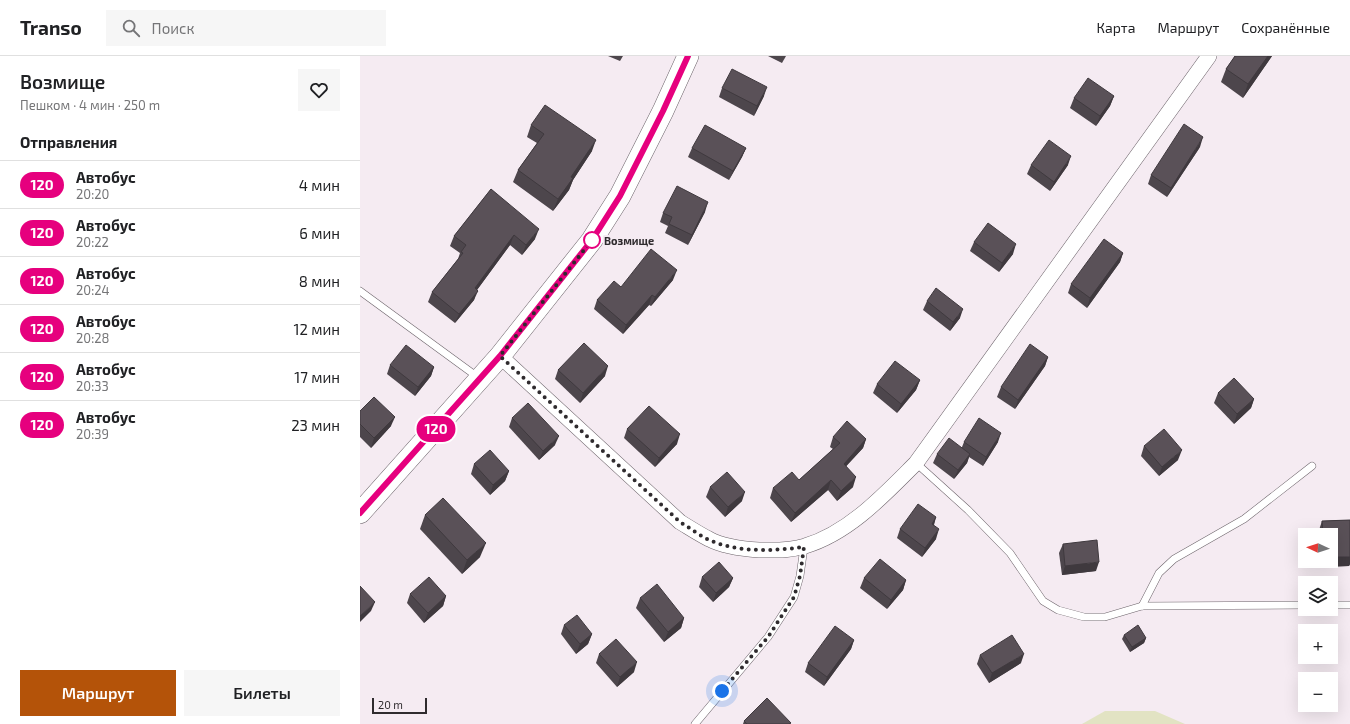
<!DOCTYPE html>
<html lang="ru">
<meta charset="utf-8">
<style>
body{margin:0;font-family:"Exo 2",sans-serif;background:#f6f6f6;color:#202124;height:100vh;display:flex;flex-direction:column;font-size:15px;white-space:nowrap}
*{box-sizing:border-box;margin:0}
p{font-size:13px;color:#757577}
.icon{flex:none;width:22px;height:22px;fill:none;stroke:currentColor;stroke-width:2;stroke-linecap:round;stroke-linejoin:round}
.map{position:relative;flex:1;overflow:hidden}
.details{display:flex;flex-direction:column;background:#fff;width:360px}
.details>*{flex:none}
.badge{padding:0 8px;border-radius:13px;font-size:14px;line-height:26px}
.needle{width:26px;rotate:273deg}
.controls{position:absolute;left:938px;top:472px;display:grid;gap:8px}
.controls a{display:grid;place-items:center;width:40px;height:40px;border-radius:0px;background:#fff;box-shadow:0 4px 16px #0002;font-size:20px}
.scale{position:absolute;left:12px;bottom:10px;width:55px;box-sizing:border-box;padding-left:4px;border:2px solid #2f2b2e;border-top:0;font-size:11px;line-height:14px;white-space:nowrap;color:#2f2b2e;-webkit-text-stroke:3px #f5ebf2;paint-order:stroke}
.you{position:absolute;width:20px;height:20px;margin:-10px;border:3px solid #fff;border-radius:50%;background:#1a73e8;box-shadow:0 0 0 6px #1a73e833}
.map>.badge{position:absolute;translate:-50% -50%;box-shadow:0 0 0 2px #fff}
h2{padding:0 20px;font-size:15px;line-height:36px}
.round{display:grid;place-items:center;flex:none;width:42px;height:42px;border-radius:0px;background:#f6f6f6}
.summary{display:flex;align-items:center;justify-content:space-between;height:68px;padding:0 20px}
h1{font-size:19px;font-weight:600;line-height:30px}
.cta{display:flex;gap:8px;margin-top:auto;padding:8px 20px}
.cta a{flex:1;height:46px;border-radius:0px;background:#b45309;color:#fff;font-size:16px;font-weight:600;line-height:46px;text-align:center}
.cta a+a{background:#f6f6f6;color:#202124}
ul{padding:0;list-style:none}
li{display:flex;align-items:center;gap:12px;height:48px;padding:0 20px;border-top:1px solid #e0e0e0}
li div{flex:1}
li b{display:block;font-size:15px}
li em{font-style:normal}
li .badge{min-width:44px;font-weight:700;text-align:center}
header{display:flex;align-items:center;gap:24px;box-sizing:border-box;height:56px;padding:0 20px;background:#fff;border-bottom:1px solid #e0e0e0}
header strong{font-size:19px}
nav{display:flex;gap:22px;margin-inline-start:auto;font-size:14px}
.search{width:280px;height:36px;background:#f6f6f6;display:flex;align-items:center;gap:10px;box-sizing:border-box;padding:0 14px;border-radius:0px;color:#757577;font-size:15px}
main{display:flex;flex:1;min-height:0}
.map>svg:first-child{display:block}
.green{fill:#e2e3c3}
.lines{fill:none;stroke-linecap:round;stroke-linejoin:round}
.lane-casing{stroke:#6c636a;stroke-width:8}
.street-casing{stroke:#6c636a;stroke-width:16}
.secondary-casing{stroke:#6c636a;stroke-width:22}
.lane{stroke:#fff;stroke-width:7}
.street{stroke:#fff;stroke-width:15}
.secondary{stroke:#fff;stroke-width:21}
.wall{fill:#4d464c}
.shaded-wall{fill:#3f393e}
.building{fill:#5a5158;stroke:#3f393e}
.line-casing{stroke:#fff;stroke-width:9}
.line{stroke:#e6007e;stroke-width:6}
.walk{stroke:#2f2b2e;stroke-width:4;stroke-dasharray:0 7.2}
.stop-dot{fill:#fff;stroke:#e6007e;stroke-width:2}
.labels{text-anchor:middle;dominant-baseline:central;stroke-width:4;stroke-linejoin:round;paint-order:stroke}
.stop-label{font-size:11px;font-weight:bold;fill:#2f2b2e;stroke:#f5ebf2;text-anchor:start}
</style>
<header>
<strong>Transo</strong>
<div class="search"><svg class="icon" aria-label="search" viewBox="0 0 24 24"><circle cx="10" cy="10" r="6"/><path d="M15 15l6 6"/></svg>Поиск</div>
<nav><a>Карта</a><a>Маршрут</a><a>Сохранённые</a></nav>
</header>
<main>
<section class="details">
<div class="summary"><div><h1>Возмище</h1><p>Пешком · 4 мин · 250 m</p></div><a class="round"><svg class="icon" aria-label="heart" viewBox="0 0 24 24"><path d="M12 20l-8-8c-3-5 5-10 8-4 3-6 11-1 8 4z"/></svg></a></div>
<h2>Отправления</h2>
<ul>
<li><span class="badge" style="background:#e6007e;color:#fff">120</span><div><b>Автобус</b><p>20:20</p></div><em>4 мин</em></li>
<li><span class="badge" style="background:#e6007e;color:#fff">120</span><div><b>Автобус</b><p>20:22</p></div><em>6 мин</em></li>
<li><span class="badge" style="background:#e6007e;color:#fff">120</span><div><b>Автобус</b><p>20:24</p></div><em>8 мин</em></li>
<li><span class="badge" style="background:#e6007e;color:#fff">120</span><div><b>Автобус</b><p>20:28</p></div><em>12 мин</em></li>
<li><span class="badge" style="background:#e6007e;color:#fff">120</span><div><b>Автобус</b><p>20:33</p></div><em>17 мин</em></li>
<li><span class="badge" style="background:#e6007e;color:#fff">120</span><div><b>Автобус</b><p>20:39</p></div><em>23 мин</em></li>
</ul>
<div class="cta"><a>Маршрут</a><a>Билеты</a></div>
</section>
<div class="map">
<svg width="990" height="668" viewBox="0 0 990 668">
<rect width="100%" height="100%" fill="#f5ebf2"/>
<!-- green -->
<polygon class="green" points="745,655 795,655 825,668 722,668"/>
<g class="lines">
<defs>
<g id="lane">
<polyline points="0,235 119,322"/>
<polyline points="556,407 608,454 650,497 683,545 698,554 724,561 745,561 782,550 945,549"/>
<polyline points="971,549 990,549"/>
<polyline points="782,550 799,517 814,503 884,463 952,410"/>
<polyline points="335,668 408,581 434,541 440,520 444,491"/>
</g>
<path id="street" d="M140 300 320 466C330 472 339 478 349 483 364 491 383 493 399 494 414 494 430 495 445 490 489 477 524 439 556 407L849 0"/>
<polyline id="secondary" points="0,457 140,300 232,184 260,140 303,55 328,0"/>
</defs>
<!-- lane casing -->
<use href="#lane" class="lane-casing"/>
<!-- street casing -->
<use href="#street" class="street-casing"/>
<!-- secondary casing -->
<use href="#secondary" class="secondary-casing"/>
<!-- lane -->
<use href="#lane" class="lane"/>
<!-- street -->
<use href="#street" class="street"/>
<!-- secondary -->
<use href="#secondary" class="secondary"/>
</g>
<!-- wall -->
<g class="wall">
<polygon points="248,0 263,0 260,5"/>
<polygon points="408,0 426,0 422,7"/>
<polygon points="875,0 912,0 883,42 861,26 866,13"/>
<polygon points="362,32 404,40 394,60 359,41"/>
<polygon points="754,40 750,50 736,70 710,52 714,42"/>
<polygon points="171,69 232,95 213,124 209,134 193,155 153,126 158,114 177,87 167,81"/>
<polygon points="840,91 807,141 788,128 791,119"/>
<polygon points="332,92 386,92 382,101 369,124 328,101"/>
<polygon points="671,109 708,109 690,135 667,118"/>
<polygon points="131,133 175,183 162,199 150,189 117,234 114,244 95,267 68,246 72,236 98,203 100,197 90,190 94,180"/>
<polygon points="345,156 328,189 305,177 308,170 300,166 303,157"/>
<polygon points="614,186 653,198 639,216 610,195"/>
<polygon points="763,197 760,206 727,252 708,237 711,228"/>
<polygon points="313,224 291,250 289,249 263,278 234,253 237,244 261,231"/>
<polygon points="567,245 600,262 590,275 563,254"/>
<polygon points="688,301 685,310 655,353 637,341 641,331"/>
<polygon points="30,309 74,311 71,320 55,340 27,318"/>
<polygon points="198,314 245,320 220,347 195,323"/>
<polygon points="560,324 556,334 537,357 513,337 517,328"/>
<polygon points="858,337 894,343 891,352 874,368 854,347"/>
<polygon points="0,355 31,370 11,392 0,381"/>
<polygon points="152,362 195,389 179,404 149,371"/>
<polygon points="267,373 317,388 295,411 264,382"/>
<polygon points="473,381 506,383 503,392 486,410 493,431 477,445 468,434 431,466 410,442 413,432 439,424 473,393 470,391"/>
<polygon points="604,386 638,386 623,410 609,401 607,407 594,423 573,407 577,398 602,391"/>
<polygon points="784,390 818,404 799,420 781,400"/>
<polygon points="114,408 149,415 145,425 130,439 111,418"/>
<polygon points="350,431 382,445 365,461 346,441"/>
<polygon points="65,459 120,501 102,518 60,473"/>
<polygon points="576,461 574,469 576,483 562,501 537,482 540,473"/>
<polygon points="990,464 990,508 989,510 960,511 960,505 971,505 971,479 959,479 959,474 962,465"/>
<polygon points="703,488 736,515 702,519 699,497"/>
<polygon points="342,521 373,522 369,531 353,546 339,531"/>
<polygon points="504,522 546,524 543,534 527,553 500,532"/>
<polygon points="50,538 86,540 83,550 64,567 47,547"/>
<polygon points="280,542 324,562 321,572 304,586 276,552"/>
<polygon points="204,569 232,578 228,588 216,598 201,578"/>
<polygon points="764,579 786,582 784,587 770,596 762,583"/>
<polygon points="494,584 491,593 464,630 445,616 448,607"/>
<polygon points="239,598 274,616 257,631 236,607"/>
<polygon points="620,599 661,607 629,627 617,608"/>
<polygon points="384,665 431,667 430,668 383,668"/>
</g>
<!-- shaded-wall -->
<g class="shaded-wall">
<polygon points="908,0 912,0 883,42 888,28"/>
<polygon points="407,31 404,40 394,60 397,50"/>
<polygon points="754,40 750,50 736,70 740,60"/>
<polygon points="843,81 840,91 807,141 811,132"/>
<polygon points="236,84 232,95 213,124 209,134 193,155 198,143 211,121"/>
<polygon points="386,92 382,101 369,124 373,115"/>
<polygon points="711,100 708,109 690,135 694,126"/>
<polygon points="348,146 345,156 328,189 332,179"/>
<polygon points="179,173 175,183 162,199 166,189"/>
<polygon points="154,179 150,189 111,242 115,232"/>
<polygon points="656,188 653,198 639,216 642,207"/>
<polygon points="763,197 760,206 727,252 730,242"/>
<polygon points="317,214 313,224 291,250 295,241"/>
<polygon points="118,235 114,244 95,267 99,258"/>
<polygon points="292,239 289,249 263,278 266,269"/>
<polygon points="603,253 600,262 590,275 593,266"/>
<polygon points="688,301 685,310 655,353 658,344"/>
<polygon points="248,310 245,320 220,347 223,337"/>
<polygon points="74,311 71,320 55,340 58,331"/>
<polygon points="560,324 556,334 537,357 541,348"/>
<polygon points="894,343 891,352 874,368 877,358"/>
<polygon points="35,361 31,370 11,392 14,382"/>
<polygon points="641,377 638,386 623,410 626,401"/>
<polygon points="320,378 317,388 295,411 299,402"/>
<polygon points="199,380 195,389 179,404 183,395"/>
<polygon points="506,383 503,392 480,417 484,408"/>
<polygon points="822,394 818,404 799,420 802,411"/>
<polygon points="610,398 607,407 594,423 598,414"/>
<polygon points="149,415 145,425 130,439 133,429"/>
<polygon points="496,421 493,431 477,445 481,435"/>
<polygon points="471,424 468,434 431,466 435,457"/>
<polygon points="385,436 382,445 365,461 368,451"/>
<polygon points="576,461 573,471 572,468"/>
<polygon points="579,473 576,483 562,501 565,492"/>
<polygon points="126,487 120,501 102,518 107,504"/>
<polygon points="971,501 990,501 990,508 989,510 960,511 962,505 971,505"/>
<polygon points="739,506 736,515 702,519 705,510"/>
<polygon points="373,522 369,531 353,546 356,537"/>
<polygon points="546,524 543,534 527,553 531,544"/>
<polygon points="86,540 83,550 64,567 68,557"/>
<polygon points="15,546 11,555 0,566 0,560"/>
<polygon points="324,562 321,572 304,586 308,576"/>
<polygon points="232,578 228,588 216,598 220,588"/>
<polygon points="786,582 784,587 770,596 772,591"/>
<polygon points="494,584 491,593 464,630 467,621"/>
<polygon points="664,598 661,607 629,627 632,617"/>
<polygon points="277,606 274,616 257,631 260,621"/>
</g>
<!-- building -->
<g class="building">
<polygon points="875,0 908,0 888,28 866,13"/>
<polygon points="372,13 407,31 397,50 362,32"/>
<polygon points="728,22 754,40 740,60 714,42"/>
<polygon points="185,49 236,84 211,121 213,122 198,143 158,114 184,78 171,69"/>
<polygon points="824,68 843,81 811,132 791,119"/>
<polygon points="345,69 386,92 373,115 332,92"/>
<polygon points="689,84 711,100 694,126 671,109"/>
<polygon points="317,130 348,146 332,179 309,168 312,161 303,157"/>
<polygon points="131,133 179,173 166,189 154,179 115,232 118,235 99,258 72,236 103,197 101,196 106,189 94,180"/>
<polygon points="628,167 656,188 642,207 614,186"/>
<polygon points="744,183 763,197 730,242 711,228"/>
<polygon points="291,193 317,214 295,241 292,239 266,269 237,244 254,225 261,231"/>
<polygon points="576,232 603,253 593,266 567,245"/>
<polygon points="224,287 248,310 223,337 198,314"/>
<polygon points="670,288 688,301 658,344 641,331"/>
<polygon points="46,289 74,311 58,331 30,309"/>
<polygon points="535,305 560,324 541,348 517,328"/>
<polygon points="874,322 894,343 877,358 858,337"/>
<polygon points="14,341 35,361 14,382 0,368 0,355"/>
<polygon points="168,347 199,380 183,395 152,362"/>
<polygon points="289,350 320,378 299,402 267,373"/>
<polygon points="619,362 641,377 626,401 604,386"/>
<polygon points="487,365 506,383 484,408 496,421 481,435 471,424 435,457 413,432 432,416 439,424 480,387 473,381"/>
<polygon points="804,373 822,394 802,411 784,390"/>
<polygon points="589,382 610,398 598,414 577,398"/>
<polygon points="130,394 149,415 133,429 114,408"/>
<polygon points="367,416 385,436 368,451 350,431"/>
<polygon points="83,442 126,487 107,504 65,459"/>
<polygon points="558,448 576,461 572,468 579,473 565,492 540,473"/>
<polygon points="990,464 990,501 971,501 971,479 963,479 962,465"/>
<polygon points="737,484 739,506 705,510 703,488"/>
<polygon points="520,503 546,524 531,544 504,522"/>
<polygon points="359,506 373,522 356,537 342,521"/>
<polygon points="69,521 86,540 68,557 50,538"/>
<polygon points="297,528 324,562 308,576 280,542"/>
<polygon points="0,530 15,546 0,560"/>
<polygon points="217,559 232,578 220,588 204,569"/>
<polygon points="778,569 786,582 772,591 764,579"/>
<polygon points="475,570 494,584 467,621 448,607"/>
<polygon points="652,579 664,598 632,617 620,599"/>
<polygon points="256,583 277,606 260,621 239,598"/>
<polygon points="407,642 431,667 429,668 387,668 384,665"/>
</g>
<g class="lines">
<defs>
<polyline id="line" points="0,457 140,300 232,184 260,140 303,55 328,0"/>
</defs>
<!-- line casing -->
<use href="#line" class="line-casing"/>
<!-- line -->
<use href="#line" class="line"/>
<!-- walk -->
<path class="walk" d="M232 184 140 300 320 466C330 472 339 479 349 484 379 497 413 495 444 491L440 520 434 541 408 581 362 635"/>
</g>
<!-- markers -->
<circle class="stop-dot" cx="232" cy="184" r="8"/>
<g class="labels">
<!-- stop labels -->
<g class="stop-label">
<text x="244" y="184">Возмище</text>
</g>
</g>
</svg>
<div class="controls">
<a><svg class="needle" viewBox="-14 -14 28 28"><path d="M0-13l5 13h-10z" fill="#e53935"/><path d="M0 13l5-13h-10z" fill="#757577"/></svg></a>
<a><svg class="icon" aria-label="layers" viewBox="0 0 24 24"><path d="M12 4l9 5-9 5-9-5zM3 14l9 5 9-5"/></svg></a>
<a>+</a>
<a>−</a>
</div>
<div class="scale">20 m</div>
<div class="you" style="left:362px;top:635px"></div>
<b class="badge" style="left:76px;top:373px;background:#e6007e;color:#fff">120</b>
</div>
</main>
